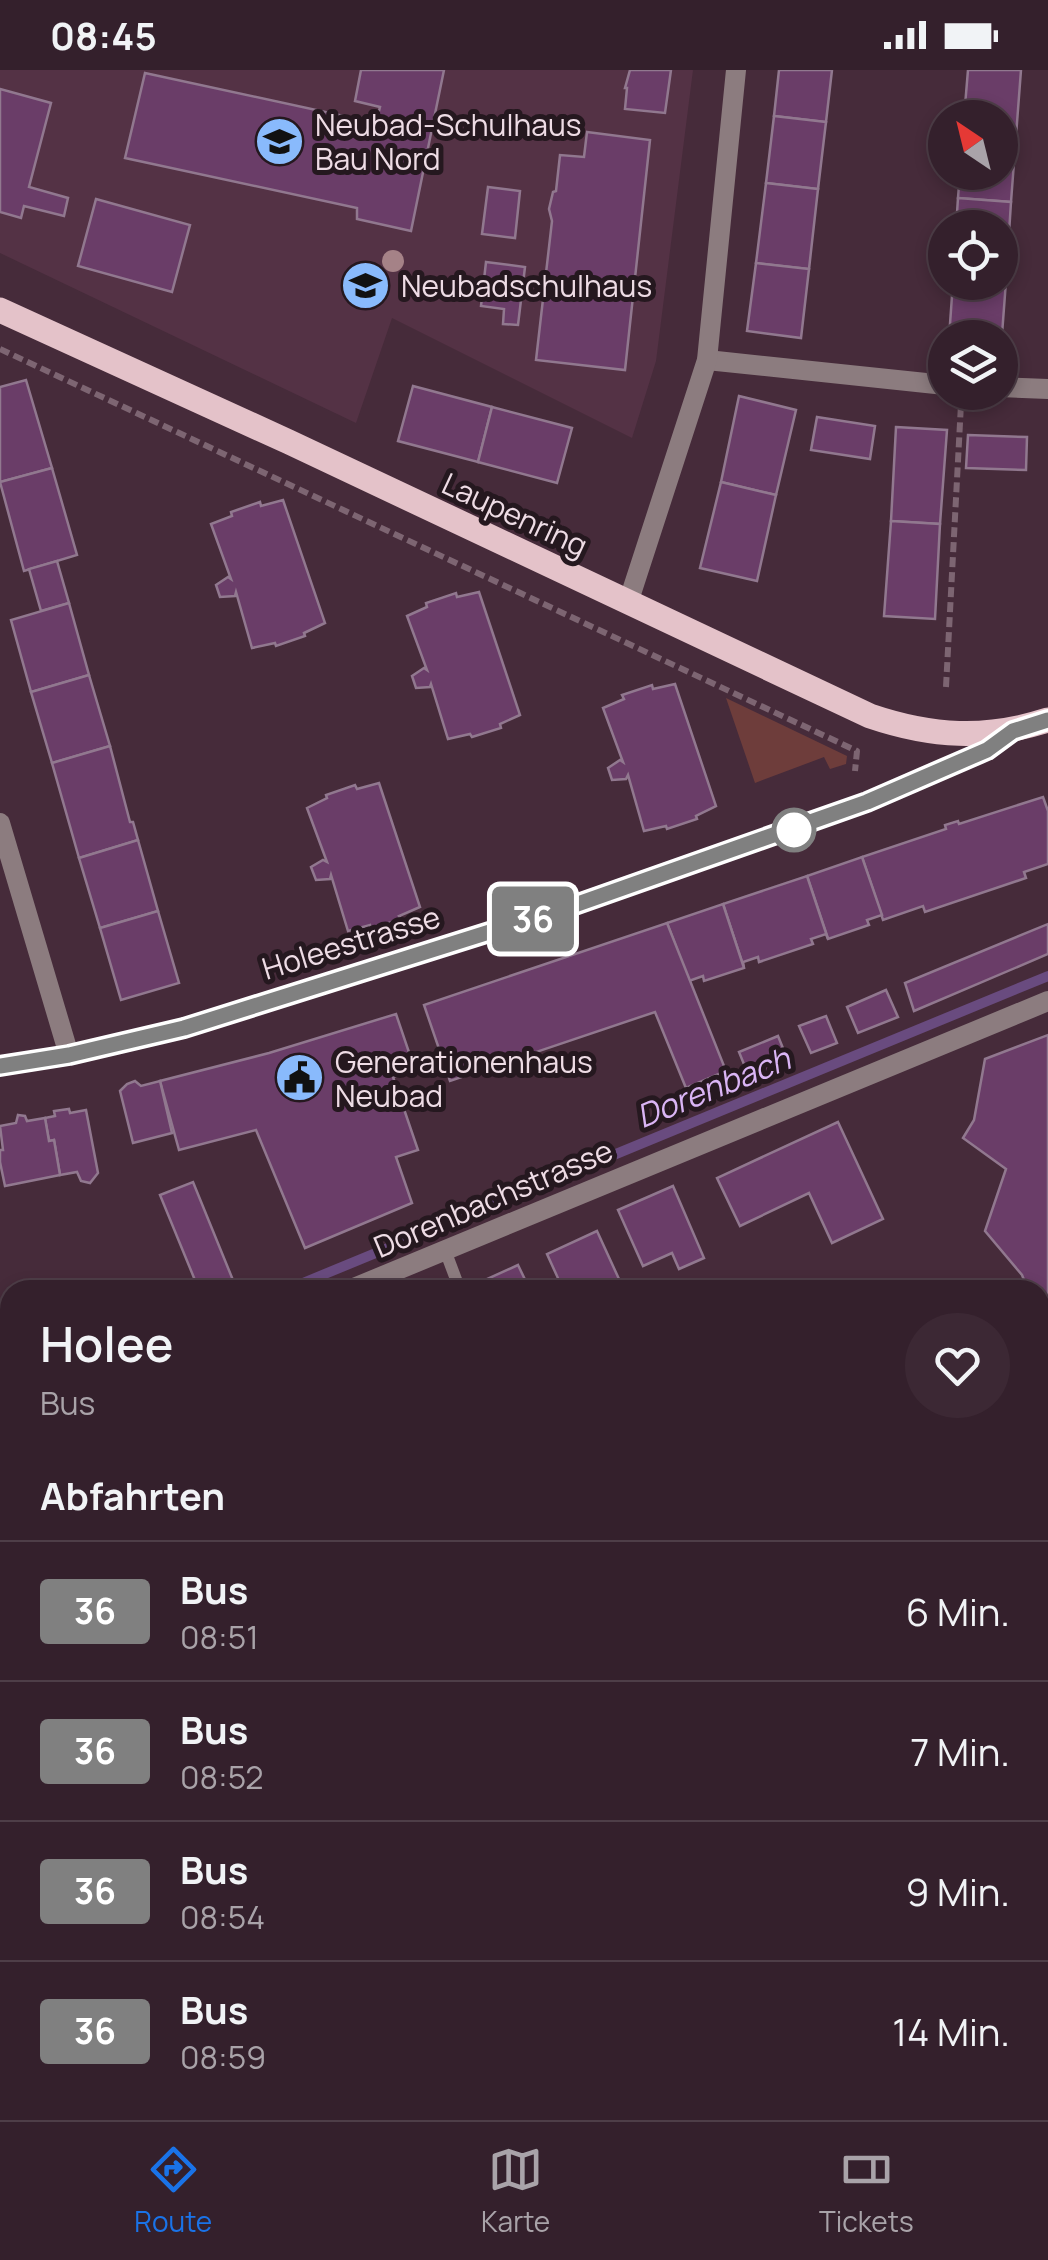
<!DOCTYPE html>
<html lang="de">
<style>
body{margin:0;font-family:Manrope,sans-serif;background:#3c2834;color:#f1f3f6;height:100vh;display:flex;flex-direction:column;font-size:38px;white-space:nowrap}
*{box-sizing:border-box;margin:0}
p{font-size:32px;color:#a9a3a9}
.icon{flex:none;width:55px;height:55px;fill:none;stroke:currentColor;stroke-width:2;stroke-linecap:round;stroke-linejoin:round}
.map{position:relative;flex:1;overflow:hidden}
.panel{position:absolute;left:0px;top:1210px;width:1050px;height:840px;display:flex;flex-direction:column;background:#34202c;border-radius:30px 30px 0 0;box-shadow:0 5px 15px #0003,0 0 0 2px #4e3e48}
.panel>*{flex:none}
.badge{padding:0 20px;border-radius:8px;font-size:35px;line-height:65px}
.needle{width:65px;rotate:325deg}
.controls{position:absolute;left:928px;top:30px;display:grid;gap:20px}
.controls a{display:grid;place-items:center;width:90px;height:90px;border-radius:50%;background:#34202c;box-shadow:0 5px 15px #0003,0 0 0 2px #4e3e48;font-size:50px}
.map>.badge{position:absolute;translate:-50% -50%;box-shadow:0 0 0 5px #fff}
h2{padding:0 40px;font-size:38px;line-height:90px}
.round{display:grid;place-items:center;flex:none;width:105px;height:105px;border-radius:52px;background:#3c2834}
.headline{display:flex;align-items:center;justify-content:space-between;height:170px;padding:0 40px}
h1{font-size:48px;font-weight:600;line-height:75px}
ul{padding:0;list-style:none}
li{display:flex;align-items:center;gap:30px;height:140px;padding:0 40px;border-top:2px solid #4e3e48}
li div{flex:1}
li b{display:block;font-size:38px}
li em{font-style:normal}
li .badge{min-width:110px;font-weight:700;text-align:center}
.status{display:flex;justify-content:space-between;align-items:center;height:70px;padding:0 50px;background:#34202c;direction:ltr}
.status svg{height:28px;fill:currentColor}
.tabs{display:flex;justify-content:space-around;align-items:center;height:140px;border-top:2px solid #4e3e48;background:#34202c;font-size:28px;color:#a9a3a9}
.tabs a{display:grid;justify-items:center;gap:5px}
.tabs .on{color:#1a73e8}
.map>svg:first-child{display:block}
.built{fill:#543245}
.green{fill:#6e3d3b}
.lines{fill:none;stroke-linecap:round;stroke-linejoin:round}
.stream{stroke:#694b7f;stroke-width:10}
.building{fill:#6a3d68;stroke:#91788f;stroke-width:2.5}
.path{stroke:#7d6572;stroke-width:6;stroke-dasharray:10 5;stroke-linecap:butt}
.service{stroke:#8c7c7f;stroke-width:12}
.minor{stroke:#8c7c7f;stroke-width:20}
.tertiary{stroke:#8c7c7f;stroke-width:20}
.primary{stroke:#e4c2c9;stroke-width:25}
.tree{fill:#a58287}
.line-casing{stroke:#fff;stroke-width:22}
.line{stroke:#808080;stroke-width:15}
.stop-dot{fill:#fff;stroke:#808080;stroke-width:5}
.labels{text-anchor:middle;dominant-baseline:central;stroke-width:10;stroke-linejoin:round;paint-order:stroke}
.poi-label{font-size:30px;fill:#eedce5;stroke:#25181f;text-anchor:start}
.street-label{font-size:30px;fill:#eedce5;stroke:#25181f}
.water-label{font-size:32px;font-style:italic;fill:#dab5f5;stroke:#25181f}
</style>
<div class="status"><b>08:45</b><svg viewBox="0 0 49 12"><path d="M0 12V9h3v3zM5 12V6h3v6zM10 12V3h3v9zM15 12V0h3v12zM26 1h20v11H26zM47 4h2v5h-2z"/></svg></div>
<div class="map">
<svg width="1048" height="2050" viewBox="0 0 1048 2050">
<rect width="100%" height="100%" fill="#462b3a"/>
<!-- built -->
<polygon class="built" points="0,0 693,0 656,291 632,368 392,248 356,353 0,183"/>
<!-- green -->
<g class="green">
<polygon points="726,628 847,686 846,694 830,699 824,687 755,713"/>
<polygon points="1048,1994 1048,2050 930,2050 952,2040 1040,2040 1040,1999"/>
</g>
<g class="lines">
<!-- stream -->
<g class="stream">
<polyline points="286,1220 1048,906"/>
<polyline points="0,1338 10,1334"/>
</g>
</g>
<!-- building -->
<g class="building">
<polygon points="361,0 444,0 411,161 357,149 357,138 125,88 145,3 376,53 380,37 355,31"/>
<polygon points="630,0 671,0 665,43 625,39 627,18 625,18"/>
<polygon points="779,0 832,0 826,52 774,46"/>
<polygon points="968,0 1021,0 1016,66 1000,65 1000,48 964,48"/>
<polygon points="0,19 51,33 29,117 68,128 64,146 24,136 21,148 0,142"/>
<polygon points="774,46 826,52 818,119 766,113"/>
<polygon points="587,62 650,70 625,300 536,290 552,151 549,139 553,122 556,121 560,85 584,87"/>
<polygon points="1000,65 1016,66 1011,132 958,128 960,102 1000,102"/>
<polygon points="766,113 818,119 809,199 756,193"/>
<polygon points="488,117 520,121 515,168 482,164"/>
<polygon points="958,128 1011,132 1006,211 1000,211 1000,158 956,158"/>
<polygon points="96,129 190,155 172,222 78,196"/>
<polygon points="486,192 525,197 518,255 503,254 504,239 481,236"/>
<polygon points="756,193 809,199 801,268 747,261"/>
<polygon points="1006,211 1001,278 1000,268 949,268 953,212"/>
<polygon points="26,310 52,398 0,412 0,317"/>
<polygon points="413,316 492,337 478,392 398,371"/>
<polygon points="739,326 796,340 776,425 721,412"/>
<polygon points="492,337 572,358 557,413 478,392"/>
<polygon points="817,347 875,356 870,389 811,380"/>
<polygon points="896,357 947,360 940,454 891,451"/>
<polygon points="968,365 1027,367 1026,400 966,398"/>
<polygon points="52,398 77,485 24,501 0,412"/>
<polygon points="721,412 776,425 757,511 700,498"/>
<polygon points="283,430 325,553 304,563 305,566 276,576 275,573 252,578 236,522 235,526 220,527 216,515 228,507 231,509 211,454 232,446 231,442 260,432 261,436"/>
<polygon points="891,451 940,454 935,549 884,546"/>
<polygon points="57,491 69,533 41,541 29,499"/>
<polygon points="479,522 520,645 500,654 501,658 472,667 470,664 448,669 431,614 430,617 416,618 412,606 424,598 427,600 407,546 427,537 426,533 456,523 457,527"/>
<polygon points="69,533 89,605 31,622 11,550"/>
<polygon points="89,605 110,676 52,693 31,622"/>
<polygon points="675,614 716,736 696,746 697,749 667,759 666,756 644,761 628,705 626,709 612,710 608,698 620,690 623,692 603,638 624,629 622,625 652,615 653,619"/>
<polygon points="110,676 130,752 133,752 138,770 79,788 52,693"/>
<polygon points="379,713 420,837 399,846 401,849 371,859 370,855 348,861 331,805 330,809 316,810 311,797 323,790 327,792 307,738 327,728 326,725 355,715 357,719"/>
<polygon points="1043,727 1048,741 1048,794 1024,802 1026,808 925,842 923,836 883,850 862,787 946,759 945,755 958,751 959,754"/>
<polygon points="138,770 158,841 100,858 79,788"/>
<polygon points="862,787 882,845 867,850 869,855 828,869 807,806"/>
<polygon points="807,806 828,869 826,864 811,869 813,874 759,892 758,887 743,892 744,898 723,834"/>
<polygon points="723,834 744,898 704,911 703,906 689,911 667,853"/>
<polygon points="158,841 179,913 121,930 100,858"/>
<polygon points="667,853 726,1001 686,1018 655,942 450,1011 424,935"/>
<polygon points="1048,854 1048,884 914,941 905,913"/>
<polygon points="886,920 898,947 858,963 847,937"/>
<polygon points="396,944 415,1000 393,1007 418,1080 396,1087 412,1133 305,1178 256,1060 179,1080 160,1011 269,983"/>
<polygon points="826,946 837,973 811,983 799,956"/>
<polygon points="1048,965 1048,1227 1040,1231 1040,1220 1028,1220 1022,1205 985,1161 1006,1099 963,1068 974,1050 985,989"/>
<polygon points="778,966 789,993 750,1009 739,982"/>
<polygon points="135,1011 141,1016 160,1011 172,1063 133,1073 120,1021 127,1014"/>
<polygon points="69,1039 70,1043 86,1040 98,1103 90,1113 81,1111 77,1102 60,1105 54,1070 49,1071 45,1048 55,1046 54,1041"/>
<polygon points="18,1045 25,1046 27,1051 45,1048 49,1071 54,1070 60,1105 5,1116 0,1092 0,1080 3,1080 0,1056 16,1053"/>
<polygon points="838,1052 883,1149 832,1173 809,1123 740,1156 717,1108"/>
<polygon points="193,1112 237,1220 222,1220 221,1216 199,1220 160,1125"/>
<polygon points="673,1116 704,1188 679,1199 672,1183 643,1196 618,1140"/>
<polygon points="597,1161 624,1220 555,1220 562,1217 547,1184"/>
<polygon points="518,1195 530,1220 465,1220 465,1219"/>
<polygon points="4,1265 10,1279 10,1313 0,1317 0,1266"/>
<polygon points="1048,1312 1048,1400 1040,1404 1040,1316"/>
<polygon points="8,1394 10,1493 0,1497 0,1397"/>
<polygon points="10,1493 10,1568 6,1558 0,1560 0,1497"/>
<polygon points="1040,1726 1044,1733 1048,1730 1048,1769 1040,1774"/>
<polygon points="10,1796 10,1841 0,1819 0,1811 8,1807 4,1798"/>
<polygon points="1048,1908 1048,1976 1040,1980 1040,1912"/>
<polygon points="116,2040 177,2040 180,2045 171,2050 122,2050"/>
<polygon points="523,2040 567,2040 572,2050 517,2050 526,2045"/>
<polygon points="800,2040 815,2040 821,2050 783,2050"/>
<polygon points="837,2040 911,2040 893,2050 862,2050 858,2043 843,2050"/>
</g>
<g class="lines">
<!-- path -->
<g class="path">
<polyline points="0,279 857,681 855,701"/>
<polyline points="946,617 961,334"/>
<polyline points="0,1652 10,1648"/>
<polyline points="0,1692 10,1714"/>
<polyline points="1040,2038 1048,2050"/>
<polyline points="505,2040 507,2044"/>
<polyline points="673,2040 683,2050"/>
<polyline points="975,2050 981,2040"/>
</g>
<!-- service -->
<polyline class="service" points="445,1180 460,1220"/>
<!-- minor -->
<g class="minor">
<polyline points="707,290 945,315"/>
<polyline points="1000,317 1048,319"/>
<polyline points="628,533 707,290 736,0"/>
<polyline points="0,753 69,985"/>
<polyline points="349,1220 1048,931"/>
<polyline points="1040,1271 1048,1267"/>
<polyline points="0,1365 10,1361"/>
<polyline points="1040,1605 1048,1600"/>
<polyline points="0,1745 10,1741"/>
<polyline points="1040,1833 1048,1829"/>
<polyline points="258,2050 276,2040"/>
<polyline points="744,2050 756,2040"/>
</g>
<!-- tertiary -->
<polyline class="tertiary" points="0,996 69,985 183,958 571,836 867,732 987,680 1013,661"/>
<!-- primary -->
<path class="primary" d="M0 240 289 372 870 646C932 667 986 670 1048 650"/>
</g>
<!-- trees -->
<circle class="tree" cx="393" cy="191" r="11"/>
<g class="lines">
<defs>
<polyline id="line" points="0,996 69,985 184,958 572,836 867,732 987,680 1013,661 1048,650"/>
</defs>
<!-- line casing -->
<use href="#line" class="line-casing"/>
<!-- line -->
<use href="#line" class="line"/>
</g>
<!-- icons -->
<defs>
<symbol id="school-disc" viewBox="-11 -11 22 22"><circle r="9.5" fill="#89bafc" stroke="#25181f"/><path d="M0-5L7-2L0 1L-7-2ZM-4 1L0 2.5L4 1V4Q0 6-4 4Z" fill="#111"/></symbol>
<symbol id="civic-disc" viewBox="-11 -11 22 22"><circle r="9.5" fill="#89bafc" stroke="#25181f"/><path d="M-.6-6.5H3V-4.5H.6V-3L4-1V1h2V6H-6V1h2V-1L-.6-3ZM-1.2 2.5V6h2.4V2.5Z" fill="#111"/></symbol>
</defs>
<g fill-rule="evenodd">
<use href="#school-disc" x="252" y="44" width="55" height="55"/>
<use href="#school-disc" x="338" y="188" width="55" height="55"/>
<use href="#civic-disc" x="272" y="980" width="55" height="55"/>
</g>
<!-- markers -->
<circle class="stop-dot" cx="794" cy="760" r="20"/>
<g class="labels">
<!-- poi labels -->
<g class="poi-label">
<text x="315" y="54">Neubad-Schulhaus<tspan x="315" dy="34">Bau Nord</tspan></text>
<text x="401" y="215">Neubadschulhaus</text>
<text x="335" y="991">Generationenhaus<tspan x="335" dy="34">Neubad</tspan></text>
</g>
<!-- street labels -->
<g class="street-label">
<text transform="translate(515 444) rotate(25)">Laupenring</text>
<text transform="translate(351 872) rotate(-17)">Holeestrasse</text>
<text transform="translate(493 1128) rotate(-23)">Dorenbachstrasse</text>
</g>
<!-- water labels -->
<g class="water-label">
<text transform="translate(713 1017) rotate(-22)">Dorenbach</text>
</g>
</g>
</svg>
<div class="controls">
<a><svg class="needle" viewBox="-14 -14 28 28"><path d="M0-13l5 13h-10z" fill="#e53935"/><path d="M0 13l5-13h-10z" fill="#a9a3a9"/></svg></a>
<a><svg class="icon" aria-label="locate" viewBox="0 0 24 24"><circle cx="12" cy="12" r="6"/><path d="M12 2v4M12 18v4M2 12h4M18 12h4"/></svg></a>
<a><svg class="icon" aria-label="layers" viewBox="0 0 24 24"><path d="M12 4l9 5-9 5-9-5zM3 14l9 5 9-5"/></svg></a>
</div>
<b class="badge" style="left:533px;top:849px;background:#808080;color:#fff">36</b>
<section class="panel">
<div class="headline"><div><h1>Holee</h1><p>Bus</p></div><a class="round"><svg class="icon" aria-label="heart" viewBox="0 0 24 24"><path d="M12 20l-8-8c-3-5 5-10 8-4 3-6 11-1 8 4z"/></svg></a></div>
<h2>Abfahrten</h2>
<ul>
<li><span class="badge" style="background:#808080;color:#fff">36</span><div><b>Bus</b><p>08:51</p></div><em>6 Min.</em></li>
<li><span class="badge" style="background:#808080;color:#fff">36</span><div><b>Bus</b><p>08:52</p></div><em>7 Min.</em></li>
<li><span class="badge" style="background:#808080;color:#fff">36</span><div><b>Bus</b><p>08:54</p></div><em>9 Min.</em></li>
<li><span class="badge" style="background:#808080;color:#fff">36</span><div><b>Bus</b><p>08:59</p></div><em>14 Min.</em></li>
</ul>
</section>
</div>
<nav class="tabs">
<a class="on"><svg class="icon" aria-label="directions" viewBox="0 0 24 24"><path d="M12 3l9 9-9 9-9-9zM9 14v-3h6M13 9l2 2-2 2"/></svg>Route</a>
<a><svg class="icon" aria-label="map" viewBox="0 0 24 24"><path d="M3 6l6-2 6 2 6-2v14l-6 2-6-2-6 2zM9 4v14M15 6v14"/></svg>Karte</a>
<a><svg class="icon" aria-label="tickets" viewBox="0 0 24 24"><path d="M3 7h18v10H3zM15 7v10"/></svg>Tickets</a>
</nav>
